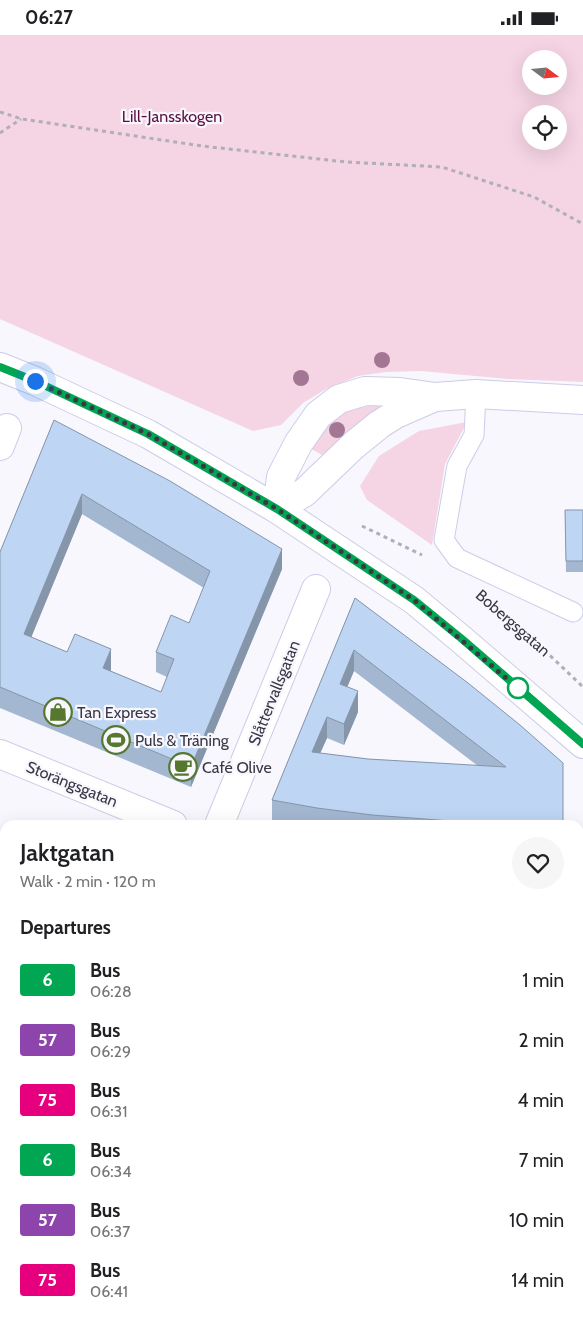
<!DOCTYPE html>
<meta charset="utf-8">
<style>
body{margin:0;font-family:Cabin,sans-serif;background:#f6f6f6;color:#202124;height:100vh;display:flex;flex-direction:column;font-size:19px;white-space:nowrap}
*{box-sizing:border-box;margin:0}
p{font-size:16px;color:#757577}
.icon{flex:none;width:28px;height:28px;fill:none;stroke:currentColor;stroke-width:2;stroke-linecap:round;stroke-linejoin:round}
.map{position:relative;flex:1;overflow:hidden}
.side{position:absolute;left:0px;top:785px;width:584px;height:500px;display:flex;flex-direction:column;background:#fff;border-radius:15px 15px 0 0;box-shadow:0 5px 20px #0002}
.side>*{flex:none}
.badge{padding:0 10px;border-radius:4px;font-size:18px;line-height:32px}
.needle{width:32px;rotate:106deg}
.controls{position:absolute;left:522px;top:15px;display:grid;gap:10px}
.controls a{display:grid;place-items:center;width:45px;height:45px;border-radius:50%;background:#fff;box-shadow:0 5px 20px #0002;font-size:25px}
.you{position:absolute;width:25px;height:25px;margin:-12px;border:4px solid #fff;border-radius:50%;background:#1a73e8;box-shadow:0 0 0 8px #1a73e833}
.map>.badge{position:absolute;translate:-50% -50%;box-shadow:0 0 0 2px #fff}
h2{padding:0 20px;font-size:19px;line-height:45px}
.round{display:grid;place-items:center;flex:none;width:52px;height:52px;border-radius:26px;background:#f6f6f6}
.headline{display:flex;align-items:center;justify-content:space-between;height:85px;padding:0 20px}
h1{font-size:24px;font-weight:600;line-height:38px}
ul{padding:0;list-style:none}
li{display:flex;align-items:center;gap:15px;height:60px;padding:0 20px}
li div{flex:1}
li b{display:block;font-size:19px}
li em{font-style:normal}
li .badge{min-width:55px;font-weight:700;text-align:center}
.status{display:flex;justify-content:space-between;align-items:center;height:35px;padding:0 25px;background:#fff;direction:ltr}
.status svg{height:14px;fill:currentColor}
.map>svg:first-child{display:block}
.green{fill:#f5d4e3;fill-rule:evenodd}
.lines{fill:none;stroke-linecap:round;stroke-linejoin:round}
.service-casing{stroke:#cdcce8;stroke-width:21}
.minor-casing{stroke:#cdcce8;stroke-width:30}
.tertiary-casing{stroke:#cdcce8;stroke-width:30}
.path{stroke:#b0afb7;stroke-width:3;stroke-dasharray:4 4;stroke-linecap:butt}
.service{stroke:#fff;stroke-width:19}
.minor{stroke:#fff;stroke-width:28}
.tertiary{stroke:#fff;stroke-width:28}
.tree{fill:#a37794}
.wall{fill:#a3b7d1;fill-rule:evenodd}
.shaded-wall{fill:#8595aa}
.building{fill:#bed5f3;stroke:#8595aa;fill-rule:evenodd}
.line-casing{stroke:#fff;stroke-width:11}
.line{stroke:#00a651;stroke-width:8}
.walk{stroke:#393844;stroke-width:5;stroke-dasharray:0 9}
.stop-dot{fill:#fff;stroke:#00a651;stroke-width:2.5}
.labels{text-anchor:middle;dominant-baseline:central;stroke-width:4.5;stroke-linejoin:round;paint-order:stroke}
.park-label{font-size:16px;fill:#5e0f3f;stroke:#f7f7fd}
.street-label{font-size:16px;fill:#393844;stroke:#f7f7fd}
.poi-label{font-size:16px;fill:#393844;stroke:#f7f7fd;text-anchor:start}
</style>
<div class="status"><b>06:27</b><svg viewBox="0 0 49 12"><path d="M0 12V9h3v3zM5 12V6h3v6zM10 12V3h3v9zM15 12V0h3v12zM26 1h20v11H26zM47 4h2v5h-2z"/></svg></div>
<div class="map">
<svg width="583" height="1285" viewBox="0 0 583 1285">
<rect width="100%" height="100%" fill="#f7f7fd"/>
<!-- green -->
<g class="green">
<path d="M0 0H583V347L509 344 421 336 386 337 358 341 326 354 303 368 281 390 253 396 0 284ZM531 24H559V51H531ZM531 79H559V106H531Z"/>
<polygon points="380,369 378,374 322,420 306,411 330,386 343,376"/>
<polygon points="467,387 445,429 432,510 367,465 360,451 379,421 419,396"/>
<polygon points="579,922 583,922 583,1285 421,1285 422,1280 579,1280"/>
</g>
<g class="lines">
<defs>
<polyline id="service" points="476,359 474,400 457,431 444,505 457,523 573,577"/>
<g id="minor">
<polyline points="0,411 7,393"/>
<polyline points="277,474 281,442 298,409 318,380 339,364 365,356 400,357 435,362 476,359 583,365"/>
<polyline points="277,474 305,457 354,410 380,389 396,379 435,362"/>
<polyline points="0,719 173,790"/>
<polyline points="219,790 316,554"/>
<polyline points="579,889 583,889"/>
<polyline points="0,895 5,894"/>
<polyline points="0,1234 5,1234"/>
</g>
<polyline id="tertiary" points="0,332 35,346 148,399 277,474 414,565 462,605 583,709"/>
</defs>
<!-- service casing -->
<use href="#service" class="service-casing"/>
<!-- minor casing -->
<use href="#minor" class="minor-casing"/>
<!-- tertiary casing -->
<use href="#tertiary" class="tertiary-casing"/>
<!-- path -->
<g class="path">
<polyline points="0,77 22,84 202,111 346,127 442,132 534,162 583,189"/>
<polyline points="0,98 21,84"/>
<polyline points="362,491 422,520"/>
<polyline points="497,572 514,586 583,652"/>
<polyline points="579,1025 583,1015"/>
<polyline points="579,1224 583,1224"/>
<polyline points="14,1285 15,1280"/>
<polyline points="477,1285 479,1280"/>
</g>
<!-- service -->
<use href="#service" class="service"/>
<!-- minor -->
<use href="#minor" class="minor"/>
<!-- tertiary -->
<use href="#tertiary" class="tertiary"/>
</g>
<!-- trees -->
<g class="tree">
<circle cx="382" cy="325" r="8"/>
<circle cx="301" cy="343" r="8"/>
<circle cx="337" cy="395" r="8"/>
</g>
<!-- wall -->
<g class="wall">
<path d="M54 385 282 534 191 752 0 673V517ZM82 479 204 553 189 588 156 617V637L167 642 161 657 111 636V635L31 602Z"/>
<polygon points="565,475 583,475 583,537 566,537"/>
<path d="M355 563 563 728V790H299L272 785V765ZM354 636 478 731 368 724 320 718 327 703 344 710 358 677 347 652Z"/>
<rect x="0" y="918" width="5" height="82"/>
<polygon points="5,1029 5,1197 0,1198 0,1041"/>
</g>
<!-- shaded-wall -->
<g class="shaded-wall">
<polygon points="82,459 82,479 24,620 24,599"/>
<polygon points="282,514 282,534 191,752 191,732"/>
<polygon points="111,614 111,635 103,653 103,633"/>
<polygon points="354,615 354,636 340,669 340,649"/>
<polygon points="358,656 358,677 344,710 344,689"/>
<polygon points="327,682 327,703 312,737 312,717"/>
</g>
<!-- building -->
<g class="building">
<path d="M54 385 170 446 282 514 191 732 0 652V517ZM82 459 210 536 189 588 171 580 156 617 174 624 161 657 103 633 111 614 75 599 67 617 24 599Z"/>
<polygon points="565,475 583,475 583,526 566,526"/>
<path d="M355 563 468 648 520 690 563 728V787H464L372 780 317 773 272 765ZM354 615 506 732 368 724 312 717 327 682 344 689 358 656 340 649Z"/>
<rect x="0" y="918" width="5" height="61"/>
<polygon points="5,1029 5,1177 0,1177 0,1041"/>
<polygon points="70,1280 160,1280 161,1285 70,1285"/>
<polygon points="272,1280 362,1280 363,1285 272,1285"/>
</g>
<g class="lines">
<defs>
<polyline id="line" points="0,332 35,346 148,399 277,474 414,565 462,604 583,709"/>
</defs>
<!-- line casing -->
<use href="#line" class="line-casing"/>
<!-- line -->
<use href="#line" class="line"/>
<!-- walk -->
<polyline class="walk" points="35,346 148,399 277,474 414,565 518,653"/>
</g>
<!-- icons -->
<defs>
<symbol id="shop-ring" viewBox="-11 -11 22 22"><circle r="9.5" fill="#f7f7fd" stroke="#56772e" stroke-width="1.5"/><path d="M-5-2.5h2.3a2.7 3.5 0 0 1 5.4 0H5L5.5 6h-11ZM-1.5-2.5h3a1.5 2.3 0 0 0-3 0Z" fill="#56772e"/></symbol>
<symbol id="stadium-ring" viewBox="-11 -11 22 22"><circle r="9.5" fill="#f7f7fd" stroke="#56772e" stroke-width="1.5"/><path d="M0-5a6.5 5 0 1 0 0 10a6.5 5 0 1 0 0-10ZM-3.5-1.8h7v3.6h-7Z" fill="#56772e"/></symbol>
<symbol id="cafe-ring" viewBox="-11 -11 22 22"><circle r="9.5" fill="#f7f7fd" stroke="#56772e" stroke-width="1.5"/><path d="M-5.5-4.5H6V0H3Q3 3.5 0 3.5H-2.5Q-5.5 3.5-5.5 0ZM3-3.2v2h1.7v-2ZM-6 4.5H4V6H-6Z" fill="#56772e"/></symbol>
</defs>
<g fill-rule="evenodd">
<use href="#shop-ring" x="42" y="661" width="32" height="32"/>
<use href="#stadium-ring" x="100" y="689" width="32" height="32"/>
<use href="#cafe-ring" x="167" y="716" width="32" height="32"/>
</g>
<!-- markers -->
<circle class="stop-dot" cx="518" cy="653" r="10"/>
<g class="labels">
<!-- park labels -->
<g class="park-label">
<text x="172" y="81">Lill-Jansskogen</text>
</g>
<!-- street labels -->
<g class="street-label">
<text transform="translate(513 588) rotate(41)">Bobergsgatan</text>
<text transform="translate(274 658) rotate(-68)">Slåttervallsgatan</text>
<text transform="translate(72 749) rotate(22)">Storängsgatan</text>
</g>
<!-- poi labels -->
<g class="poi-label">
<text x="77" y="677">Tan Express</text>
<text x="135" y="705">Puls &amp; Träning</text>
<text x="202" y="732">Café Olive</text>
</g>
</g>
</svg>
<div class="controls">
<a><svg class="needle" viewBox="-14 -14 28 28"><path d="M0-13l5 13h-10z" fill="#e53935"/><path d="M0 13l5-13h-10z" fill="#757577"/></svg></a>
<a><svg class="icon" aria-label="locate" viewBox="0 0 24 24"><circle cx="12" cy="12" r="6"/><path d="M12 2v4M12 18v4M2 12h4M18 12h4"/></svg></a>
</div>
<div class="you" style="left:35px;top:346px"></div>
<section class="side">
<div class="headline"><div><h1>Jaktgatan</h1><p>Walk · 2 min · 120 m</p></div><a class="round"><svg class="icon" aria-label="heart" viewBox="0 0 24 24"><path d="M12 20l-8-8c-3-5 5-10 8-4 3-6 11-1 8 4z"/></svg></a></div>
<h2>Departures</h2>
<ul>
<li><span class="badge" style="background:#00a651;color:#fff">6</span><div><b>Bus</b><p>06:28</p></div><em>1 min</em></li>
<li><span class="badge" style="background:#8e44ad;color:#fff">57</span><div><b>Bus</b><p>06:29</p></div><em>2 min</em></li>
<li><span class="badge" style="background:#e6007e;color:#fff">75</span><div><b>Bus</b><p>06:31</p></div><em>4 min</em></li>
<li><span class="badge" style="background:#00a651;color:#fff">6</span><div><b>Bus</b><p>06:34</p></div><em>7 min</em></li>
<li><span class="badge" style="background:#8e44ad;color:#fff">57</span><div><b>Bus</b><p>06:37</p></div><em>10 min</em></li>
<li><span class="badge" style="background:#e6007e;color:#fff">75</span><div><b>Bus</b><p>06:41</p></div><em>14 min</em></li>
</ul>
</section>
</div>
